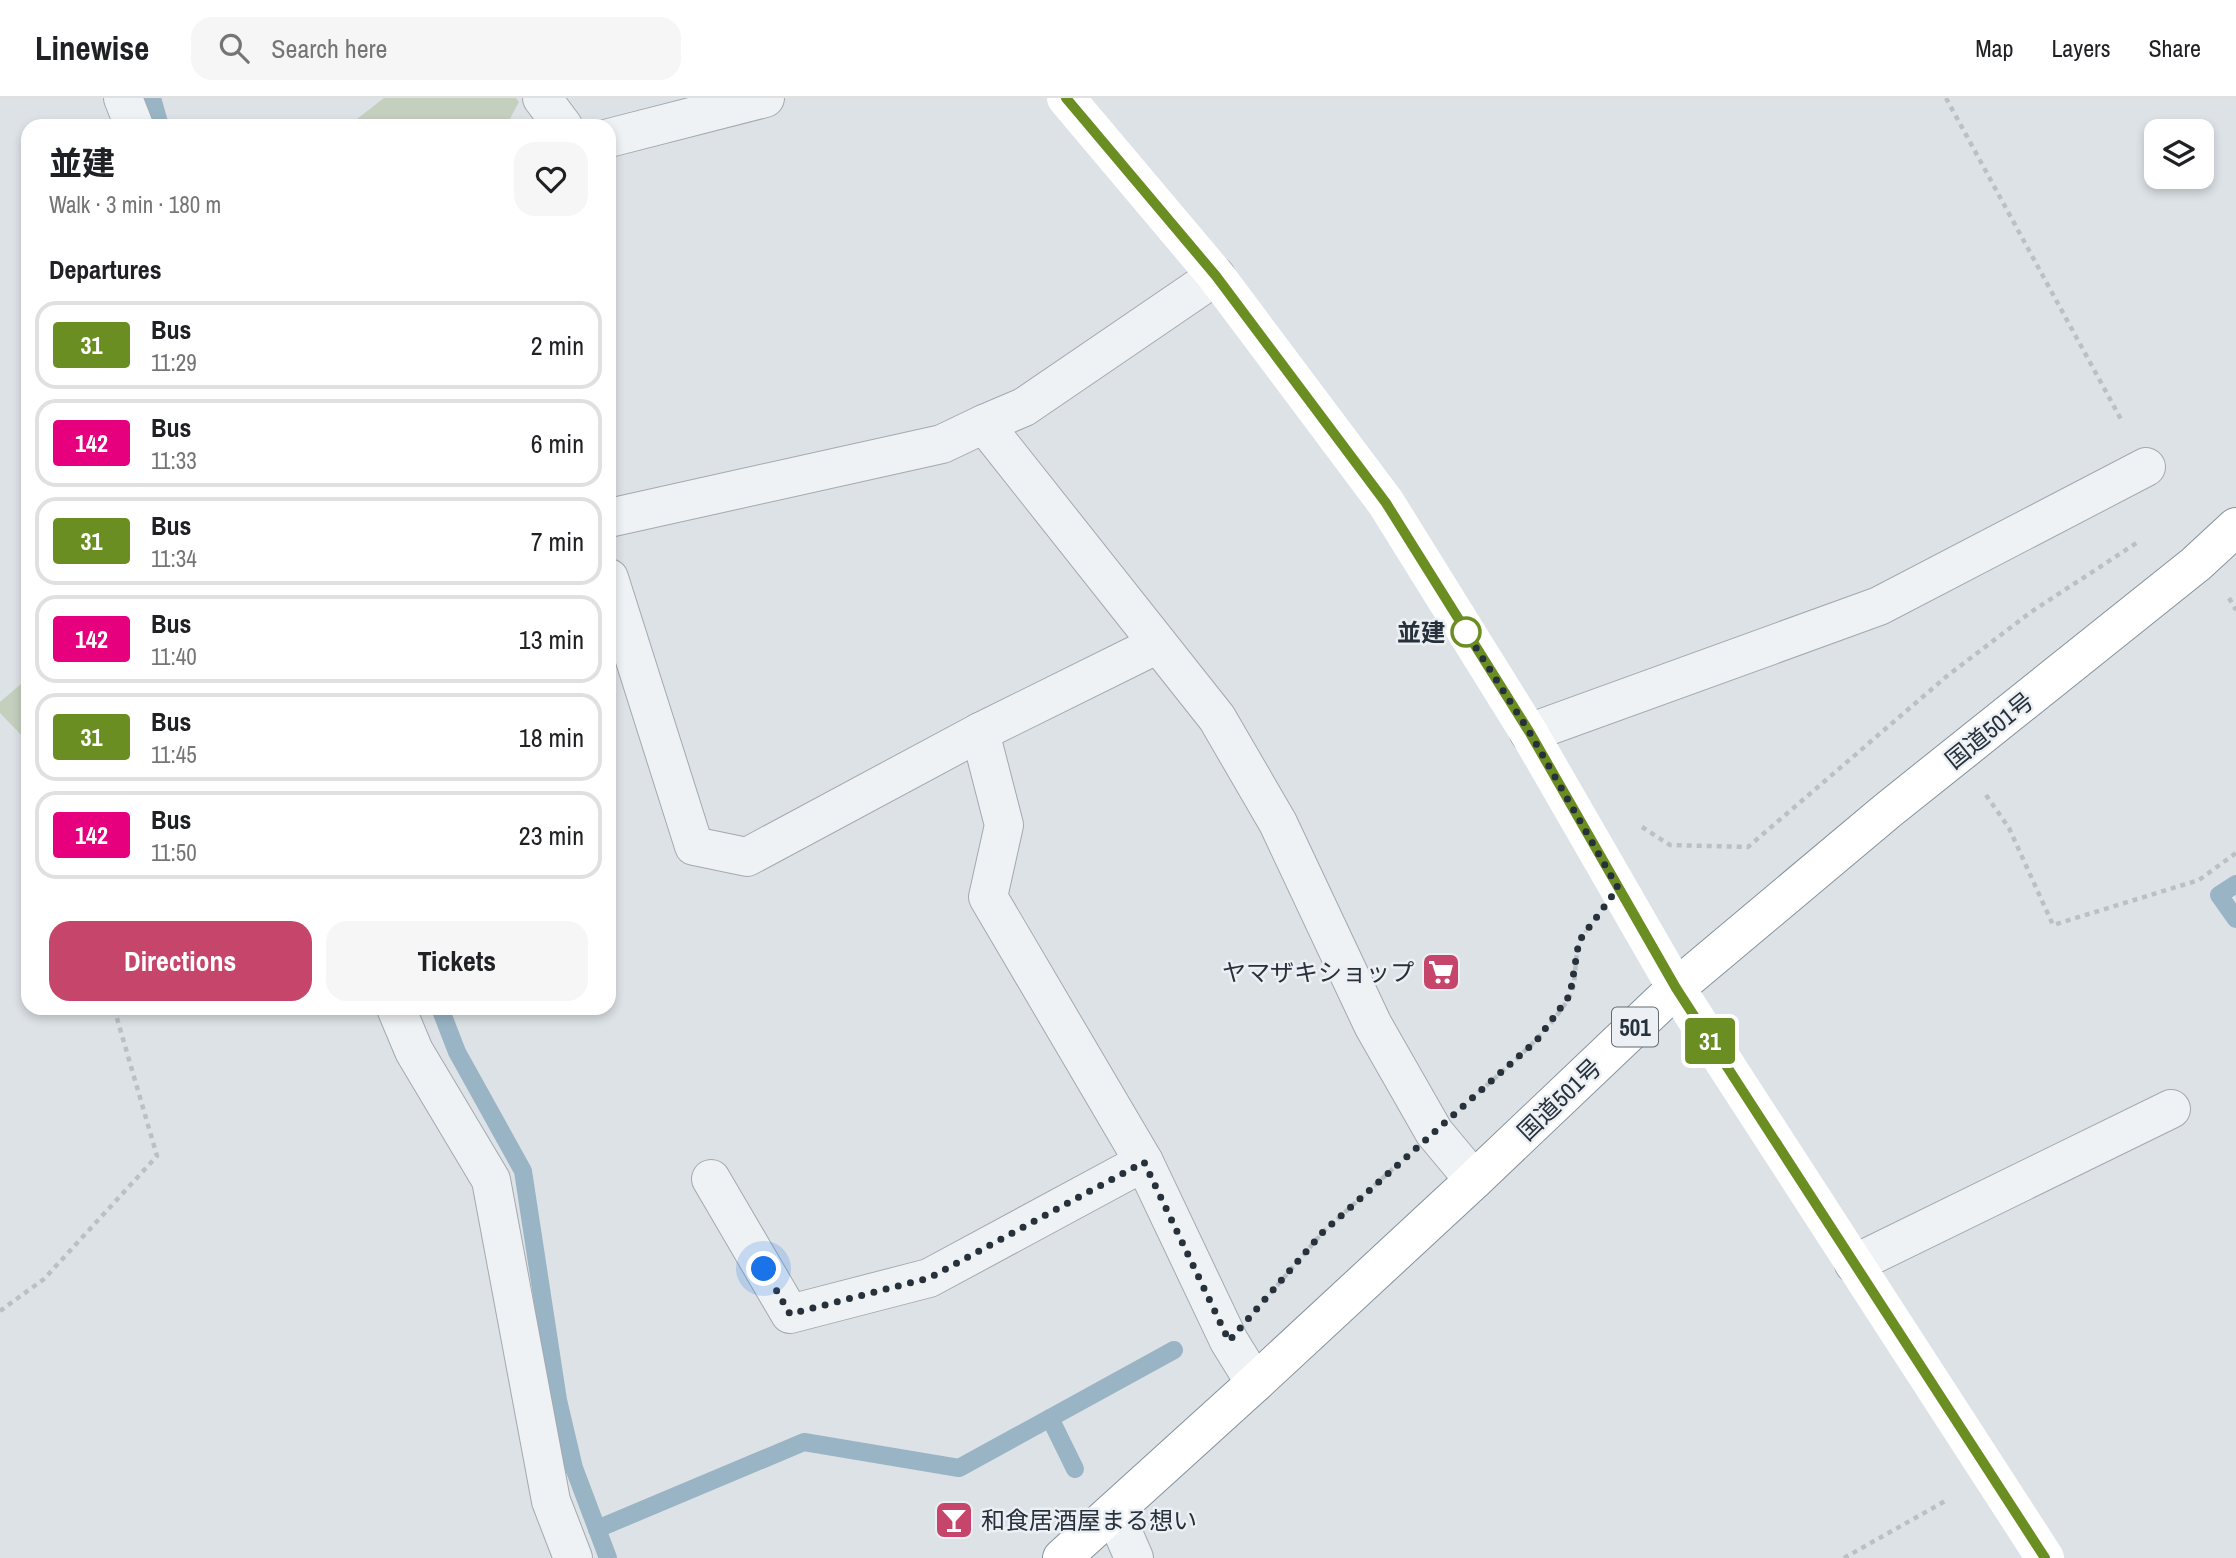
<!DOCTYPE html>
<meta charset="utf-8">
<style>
body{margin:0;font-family:"Archivo Narrow","Noto Sans JP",sans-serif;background:#f6f6f6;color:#202124;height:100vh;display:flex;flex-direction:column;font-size:26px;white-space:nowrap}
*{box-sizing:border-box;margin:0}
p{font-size:23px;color:#757577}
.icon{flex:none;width:38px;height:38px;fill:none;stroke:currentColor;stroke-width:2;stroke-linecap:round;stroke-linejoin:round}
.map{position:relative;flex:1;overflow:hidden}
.panel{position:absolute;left:21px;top:21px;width:595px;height:896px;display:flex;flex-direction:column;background:#fff;border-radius:21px;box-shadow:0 4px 10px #0003}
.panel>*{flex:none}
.badge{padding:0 14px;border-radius:5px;font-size:24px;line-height:46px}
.buttons{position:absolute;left:2144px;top:21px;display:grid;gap:14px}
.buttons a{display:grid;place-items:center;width:70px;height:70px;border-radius:14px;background:#fff;box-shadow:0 4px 10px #0003;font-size:35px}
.you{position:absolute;width:35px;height:35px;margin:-18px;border:5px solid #fff;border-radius:50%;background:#1a73e8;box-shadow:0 0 0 10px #1a73e833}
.map>.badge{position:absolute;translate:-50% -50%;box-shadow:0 0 0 4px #fff}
h2{padding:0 28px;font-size:26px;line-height:63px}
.round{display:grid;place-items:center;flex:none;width:74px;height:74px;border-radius:21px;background:#f6f6f6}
.summary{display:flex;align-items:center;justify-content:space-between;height:119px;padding:0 28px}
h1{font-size:33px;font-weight:700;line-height:52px}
.cta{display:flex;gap:14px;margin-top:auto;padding:14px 28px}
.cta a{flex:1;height:80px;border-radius:21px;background:#c6466b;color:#fff;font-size:28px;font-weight:700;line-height:80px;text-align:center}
.cta a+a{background:#f6f6f6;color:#202124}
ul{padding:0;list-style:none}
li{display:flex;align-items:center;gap:21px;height:88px;margin:0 14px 10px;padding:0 14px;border:4px solid #e0e0e0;border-radius:21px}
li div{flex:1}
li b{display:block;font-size:26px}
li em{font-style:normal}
li .badge{min-width:77px;font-weight:700;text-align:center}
header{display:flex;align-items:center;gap:42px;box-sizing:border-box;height:98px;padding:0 35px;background:#fff;border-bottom:2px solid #e0e0e0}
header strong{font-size:33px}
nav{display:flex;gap:38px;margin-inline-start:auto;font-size:24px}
.search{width:490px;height:63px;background:#f6f6f6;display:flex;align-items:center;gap:18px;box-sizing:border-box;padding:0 24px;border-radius:21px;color:#757577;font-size:26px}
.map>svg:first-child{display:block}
.green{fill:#c5cfbe}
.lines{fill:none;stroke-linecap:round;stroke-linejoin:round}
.stream{stroke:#99b4c5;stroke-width:18}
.minor-casing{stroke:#a3a9af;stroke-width:40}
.trunk-casing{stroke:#85919c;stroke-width:40}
.path{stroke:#bbc0c4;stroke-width:4.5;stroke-dasharray:5 5;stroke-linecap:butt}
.minor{stroke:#eff2f4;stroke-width:38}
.secondary{stroke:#fff;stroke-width:38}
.trunk{stroke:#fff;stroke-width:38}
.line-casing{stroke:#fff;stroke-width:16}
.line{stroke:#6b8e23;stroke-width:10}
.walk{stroke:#27313b;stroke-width:7;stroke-dasharray:0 12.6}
.stop-dot{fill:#fff;stroke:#6b8e23;stroke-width:3.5}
.labels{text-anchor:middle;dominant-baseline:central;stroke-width:5;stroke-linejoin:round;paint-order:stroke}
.shield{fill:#ecf0f4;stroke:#626a72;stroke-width:2}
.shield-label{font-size:23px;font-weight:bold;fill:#27313b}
.stop-label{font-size:24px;font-weight:bold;fill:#27313b;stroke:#ecf0f4;text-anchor:end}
.street-label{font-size:24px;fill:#27313b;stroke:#ecf0f4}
.poi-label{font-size:24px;fill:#27313b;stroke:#ecf0f4;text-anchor:end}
</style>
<header>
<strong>Linewise</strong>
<div class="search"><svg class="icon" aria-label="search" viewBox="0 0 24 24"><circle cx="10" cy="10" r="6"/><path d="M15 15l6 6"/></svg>Search here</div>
<nav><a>Map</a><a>Layers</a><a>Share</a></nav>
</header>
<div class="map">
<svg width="2236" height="1460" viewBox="0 0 2236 1460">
<rect width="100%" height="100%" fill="#dde2e6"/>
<!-- green -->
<g class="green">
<polygon points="384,0 516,0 519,4 506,28 362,28 357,21"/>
<polygon points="28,580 28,644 0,615 0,604"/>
</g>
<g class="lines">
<!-- stream -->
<g class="stream">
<polyline points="152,0 160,28"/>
<polyline points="2236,786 2219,797 2236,821"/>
<polyline points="440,910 457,954 523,1073 558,1302 574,1370 608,1460"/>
<polyline points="1050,1320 1075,1371"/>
<polyline points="597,1431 804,1344 959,1370 1174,1252"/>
</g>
<defs>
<g id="minor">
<polyline points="123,0 134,28"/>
<polyline points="542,0 563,28"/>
<polyline points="609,40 765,0"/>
<polyline points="984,326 1217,620 1278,725 1373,927 1434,1034 1474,1082"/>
<polyline points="609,420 942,346 984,326 1024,309 1216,178"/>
<polyline points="609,480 694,748 747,759 980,634 1004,727 988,799 1144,1064 1229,1243 1255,1285"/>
<polyline points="980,634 1158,546"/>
<polyline points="1529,635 1879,508 2146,369"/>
<polyline points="396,910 414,953 491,1082 551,1403 573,1460"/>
<polyline points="711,1081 790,1216 929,1180 1144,1064"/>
<polyline points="1854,1166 2171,1011"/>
<polyline points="1114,1414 1134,1460"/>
</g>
<polyline id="trunk" points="1062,1460 1255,1285 1474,1082 1676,890 1887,713 2196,466 2236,429"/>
</defs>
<!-- minor casing -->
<use href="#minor" class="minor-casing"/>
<!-- trunk casing -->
<use href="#trunk" class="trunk-casing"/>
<!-- path -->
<g class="path">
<polyline points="1946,0 2123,325"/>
<polyline points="2229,500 2236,512"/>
<polyline points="1986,697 2009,730 2053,827 2199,782 2236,755"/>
<polyline points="1642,729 1670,747 1748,749 1947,578 2031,514 2138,444"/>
<path d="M1471 1001C1506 970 1544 940 1569 900 1580 881 1570 854 1586 833"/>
<polyline points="1264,1203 1323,1134 1397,1067"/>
<polyline points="0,1213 44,1181 157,1058 114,910"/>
<polyline points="1844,1460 1947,1402"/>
</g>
<!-- minor -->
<use href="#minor" class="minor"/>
<!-- secondary -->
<polyline class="secondary" points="1066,0 1216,178 1386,405 1529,635 1676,890 2045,1460"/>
<!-- trunk -->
<use href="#trunk" class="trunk"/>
</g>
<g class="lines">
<defs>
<polyline id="line" points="1066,0 1216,178 1386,405 1530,635 1676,890 2045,1460"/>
</defs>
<!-- line casing -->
<use href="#line" class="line-casing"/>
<!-- line -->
<use href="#line" class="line"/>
<!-- walk -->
<polyline class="walk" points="764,1171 790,1216 929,1180 1144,1064 1229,1243 1323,1134 1537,942 1570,897 1579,843 1618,790 1530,635 1466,534"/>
</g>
<!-- icons -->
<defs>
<symbol id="supermarket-square" viewBox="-11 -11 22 22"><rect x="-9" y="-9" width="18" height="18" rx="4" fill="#c6466b" stroke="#ecf0f4"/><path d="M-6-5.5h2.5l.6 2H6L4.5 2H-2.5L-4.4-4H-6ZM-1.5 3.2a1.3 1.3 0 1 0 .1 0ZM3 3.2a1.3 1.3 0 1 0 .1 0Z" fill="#fff"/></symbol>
<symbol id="bar-square" viewBox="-11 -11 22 22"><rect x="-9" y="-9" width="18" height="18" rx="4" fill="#c6466b" stroke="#ecf0f4"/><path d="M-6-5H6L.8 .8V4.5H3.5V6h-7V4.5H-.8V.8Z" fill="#fff"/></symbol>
</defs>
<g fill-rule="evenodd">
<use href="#supermarket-square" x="1419" y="852" width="44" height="44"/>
<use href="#bar-square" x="932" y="1400" width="44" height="44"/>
</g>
<!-- markers -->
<circle class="stop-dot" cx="1466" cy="534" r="14"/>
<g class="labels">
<!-- shield labels -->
<rect class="shield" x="1612" y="909.5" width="46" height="39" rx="5"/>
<g class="shield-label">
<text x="1635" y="929">501</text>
</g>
<!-- stop labels -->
<g class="stop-label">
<text x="1445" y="534">並建</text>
</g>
<!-- street labels -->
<g class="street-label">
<text transform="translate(1989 632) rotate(-39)">国道501号</text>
<text transform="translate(1559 1001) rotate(-44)">国道501号</text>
</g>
<!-- poi labels -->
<g class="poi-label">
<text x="1414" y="874">ヤマザキショップ</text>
<text x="981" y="1422" text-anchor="start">和食居酒屋まる想い</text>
</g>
</g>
</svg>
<div class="buttons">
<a><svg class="icon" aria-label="layers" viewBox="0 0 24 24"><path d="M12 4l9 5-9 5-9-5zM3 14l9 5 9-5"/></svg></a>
</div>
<div class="you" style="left:764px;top:1171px"></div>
<b class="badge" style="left:1710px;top:943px;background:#6b8e23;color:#fff">31</b>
<section class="panel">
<div class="summary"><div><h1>並建</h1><p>Walk · 3 min · 180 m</p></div><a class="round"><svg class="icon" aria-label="heart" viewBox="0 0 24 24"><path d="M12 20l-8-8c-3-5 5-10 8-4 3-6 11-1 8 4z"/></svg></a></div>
<h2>Departures</h2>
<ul>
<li><span class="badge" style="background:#6b8e23;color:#fff">31</span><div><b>Bus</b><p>11:29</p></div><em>2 min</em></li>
<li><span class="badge" style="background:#e6007e;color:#fff">142</span><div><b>Bus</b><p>11:33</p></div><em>6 min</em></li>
<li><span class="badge" style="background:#6b8e23;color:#fff">31</span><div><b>Bus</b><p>11:34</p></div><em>7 min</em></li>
<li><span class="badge" style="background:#e6007e;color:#fff">142</span><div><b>Bus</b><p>11:40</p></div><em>13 min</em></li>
<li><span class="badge" style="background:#6b8e23;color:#fff">31</span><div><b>Bus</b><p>11:45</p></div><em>18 min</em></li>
<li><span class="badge" style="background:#e6007e;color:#fff">142</span><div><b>Bus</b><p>11:50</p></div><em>23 min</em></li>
</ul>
<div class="cta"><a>Directions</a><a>Tickets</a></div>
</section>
</div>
